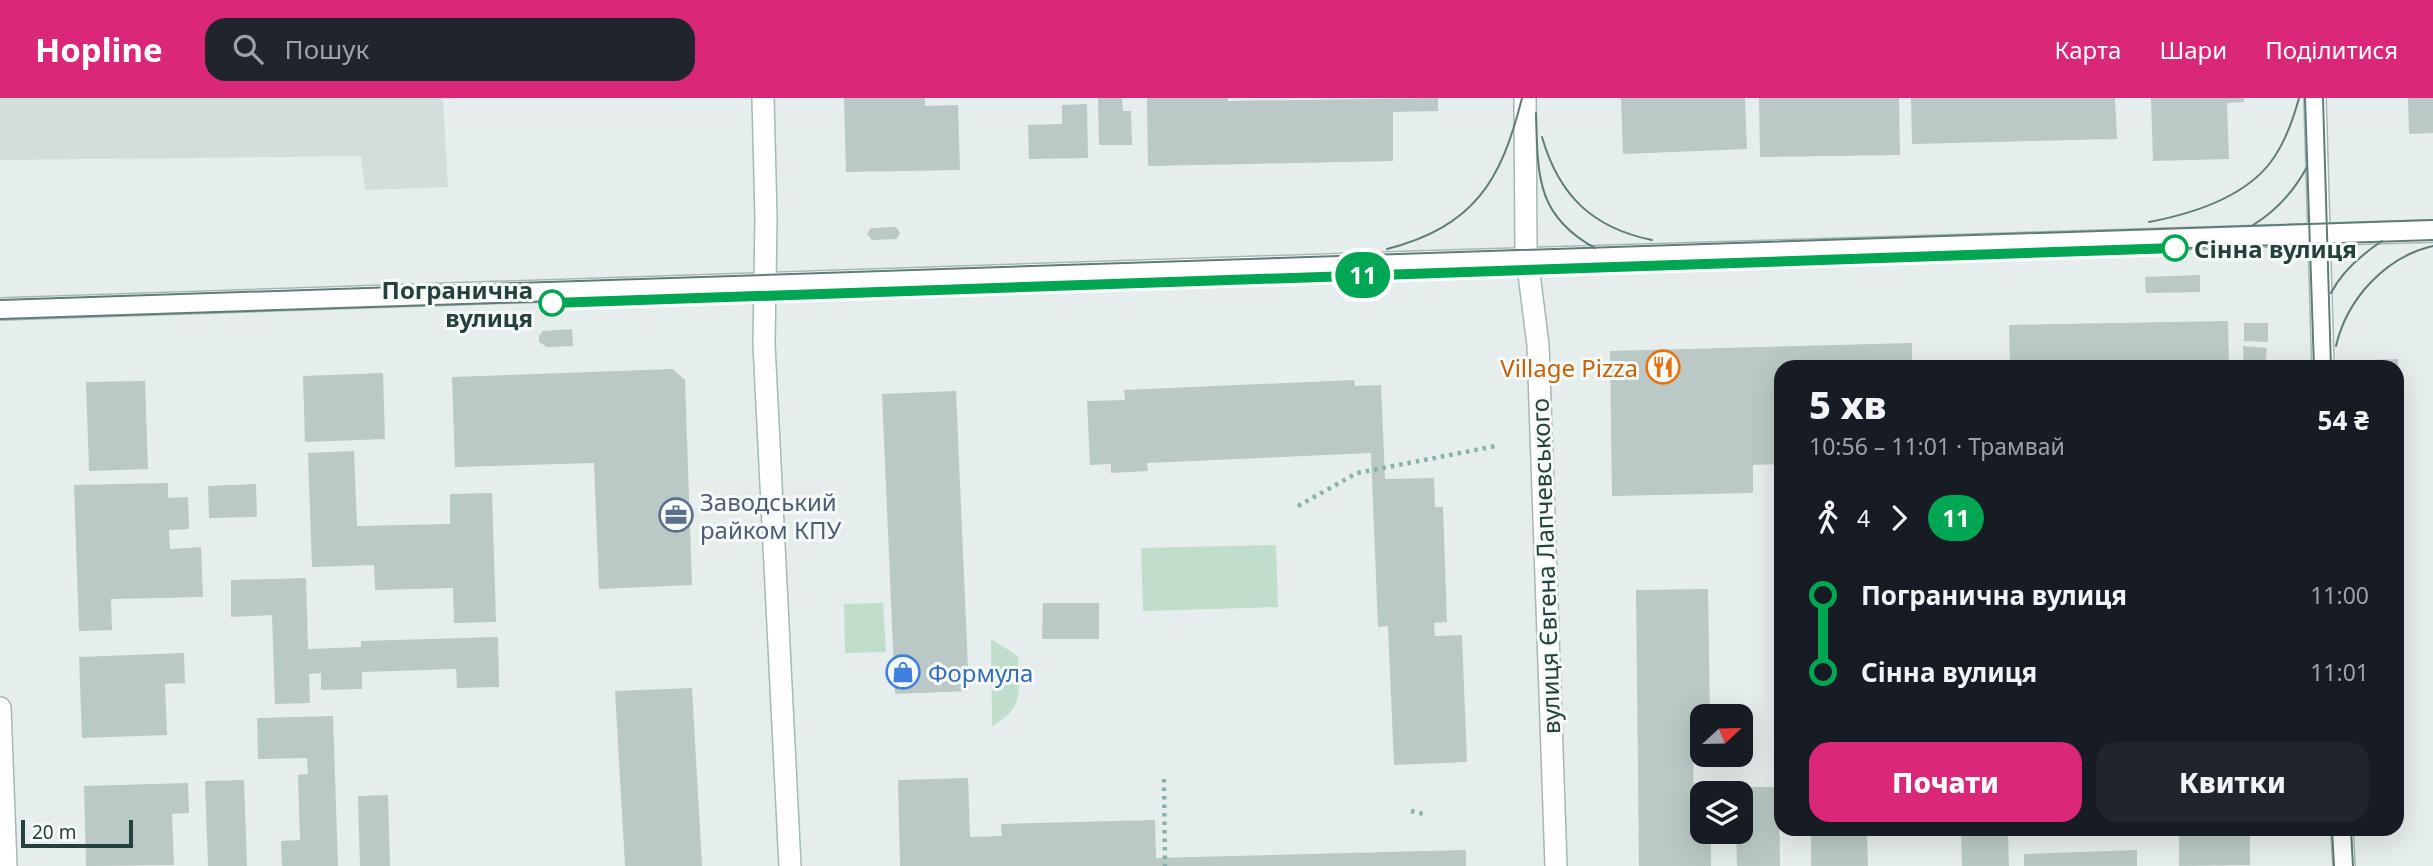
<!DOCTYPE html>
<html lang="uk">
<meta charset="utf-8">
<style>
body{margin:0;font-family:"Noto Sans",sans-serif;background:#20242c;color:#f1f3f6;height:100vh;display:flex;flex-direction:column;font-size:26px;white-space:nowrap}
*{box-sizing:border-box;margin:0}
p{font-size:23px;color:#9ea1a6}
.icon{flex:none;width:38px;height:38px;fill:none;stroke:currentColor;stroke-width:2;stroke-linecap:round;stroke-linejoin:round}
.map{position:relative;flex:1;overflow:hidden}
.drawer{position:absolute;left:1774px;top:262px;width:630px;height:476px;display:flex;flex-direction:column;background:#171b24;border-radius:21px;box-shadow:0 7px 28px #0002}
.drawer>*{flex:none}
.badge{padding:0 14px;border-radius:23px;font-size:24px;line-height:46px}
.needle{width:46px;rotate:68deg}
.controls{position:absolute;left:1690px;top:606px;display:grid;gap:14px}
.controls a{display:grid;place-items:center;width:63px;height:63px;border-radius:14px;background:#171b24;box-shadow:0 7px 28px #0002;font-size:35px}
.scale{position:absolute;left:21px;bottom:18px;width:112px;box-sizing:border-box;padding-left:7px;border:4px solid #24413d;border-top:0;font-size:19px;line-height:24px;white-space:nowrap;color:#24413d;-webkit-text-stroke:5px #f6faf9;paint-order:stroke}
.map>.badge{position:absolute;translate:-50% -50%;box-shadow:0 0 0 4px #fff}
.legs{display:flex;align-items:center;gap:10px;height:77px;padding:0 35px;font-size:23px}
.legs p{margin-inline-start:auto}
.headline{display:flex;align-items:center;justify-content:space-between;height:119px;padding:0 35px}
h1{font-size:38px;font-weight:800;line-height:52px}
.primary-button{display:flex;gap:14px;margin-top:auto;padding:14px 35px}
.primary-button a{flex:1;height:80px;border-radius:21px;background:#db2777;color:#fff;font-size:28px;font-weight:800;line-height:80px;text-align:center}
.primary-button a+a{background:#20242c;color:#f1f3f6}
ul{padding:0 35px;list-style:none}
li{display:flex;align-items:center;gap:24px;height:77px;font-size:26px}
li i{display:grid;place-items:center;width:10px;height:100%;margin:0 9px;background:currentColor}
li i::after{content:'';width:18px;height:18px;margin:-9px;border:5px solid;border-radius:50%;background:#171b24}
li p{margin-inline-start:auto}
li:first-child i{background:linear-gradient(#0000 50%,currentColor 0)}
li:last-child i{background:linear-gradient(currentColor 50%,#0000 0)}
header{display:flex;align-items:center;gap:42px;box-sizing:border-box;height:98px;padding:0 35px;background:#db2777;color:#fff}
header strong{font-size:33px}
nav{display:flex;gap:38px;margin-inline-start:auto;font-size:24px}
.search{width:490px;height:63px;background:#20242c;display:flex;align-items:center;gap:18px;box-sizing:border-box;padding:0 24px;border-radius:21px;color:#9ea1a6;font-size:26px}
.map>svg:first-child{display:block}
.built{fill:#d3dedb}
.green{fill:#bfdfcc}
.building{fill:#bac9c5}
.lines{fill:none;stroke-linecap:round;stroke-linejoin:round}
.street-casing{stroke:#a7b7b4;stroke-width:24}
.secondary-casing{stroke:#a4bab5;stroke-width:24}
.path{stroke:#86b2ab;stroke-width:4.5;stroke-dasharray:3.5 5;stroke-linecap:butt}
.street{stroke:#fff;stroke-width:21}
.secondary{stroke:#fff;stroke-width:21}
.tram{stroke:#5f7c78;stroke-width:2}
.line-1-casing{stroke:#fff;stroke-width:16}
.line-1{stroke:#00a651;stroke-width:10}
.stop-1-dot{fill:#fff;stroke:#00a651;stroke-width:3.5}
.labels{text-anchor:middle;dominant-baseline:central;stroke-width:6;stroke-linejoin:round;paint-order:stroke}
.stop-label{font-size:24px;font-weight:bold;fill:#24413d;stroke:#f6faf9;text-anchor:start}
.food-label{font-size:24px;fill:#c56008;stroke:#f6faf9;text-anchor:end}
.service-label{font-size:24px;fill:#4e5e75;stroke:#f6faf9;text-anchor:start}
.street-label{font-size:24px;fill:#24413d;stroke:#f6faf9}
.shop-label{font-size:24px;fill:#366cbe;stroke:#f6faf9;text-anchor:start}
</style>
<header>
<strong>Hopline</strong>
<div class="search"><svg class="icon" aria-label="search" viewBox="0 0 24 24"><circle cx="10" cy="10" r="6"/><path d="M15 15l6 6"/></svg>Пошук</div>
<nav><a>Карта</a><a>Шари</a><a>Поділитися</a></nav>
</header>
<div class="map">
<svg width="2433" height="768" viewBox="0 0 2433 768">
<rect width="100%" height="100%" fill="#e5eeec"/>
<!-- built -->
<polygon class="built" points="0,0 462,0 443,1 448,89 365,92 361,58 0,62"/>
<!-- green -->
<g class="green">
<polygon points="1276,447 1278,509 1143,513 1141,450"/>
<polygon points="883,505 886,554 845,555 844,506"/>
<path d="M991 541 1018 558C1019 591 1025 610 992 628Z"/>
</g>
<!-- building -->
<g class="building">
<polygon points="844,0 925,0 925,8 958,7 960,72 846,74"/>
<polygon points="1098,0 1122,0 1123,13 1131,13 1132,47 1099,47"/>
<polygon points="1147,0 1228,0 1228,3 1438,0 1438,13 1393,14 1393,63 1148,68"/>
<polygon points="1621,0 1745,0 1747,51 1623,56"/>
<polygon points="1759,0 1899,0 1900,57 1760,59"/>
<polygon points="1911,0 2115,0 2117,41 1912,46"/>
<polygon points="2151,0 2244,0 2244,4 2227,5 2229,61 2153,63"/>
<polygon points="2408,0 2433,0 2433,35 2409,36"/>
<polygon points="1087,6 1088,60 1029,61 1028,27 1062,26 1062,7"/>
<polygon points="896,129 900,135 897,141 872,142 867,136 871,130"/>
<polygon points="2200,177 2200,194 2146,195 2145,179"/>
<polygon points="2228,223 2229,270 2010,270 2009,227"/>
<polygon points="2244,225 2268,225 2268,244 2244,243"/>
<polygon points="572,231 573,248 547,249 539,244 539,238 543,233"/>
<polygon points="1912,245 1912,270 1782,270 1782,366 1753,367 1753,395 1612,398 1610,253"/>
<polygon points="2243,248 2267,250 2265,270 2244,270"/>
<polygon points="2398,261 2398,270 2369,270 2369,262"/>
<polygon points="673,271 685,282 692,487 599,491 594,365 455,369 452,279"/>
<polygon points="383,275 385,341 305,344 303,278"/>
<polygon points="1354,282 1355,288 1381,287 1385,381 1434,380 1435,409 1443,409 1447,524 1434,525 1435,538 1462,537 1467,664 1394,667 1388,528 1378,529 1371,355 1147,365 1148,373 1111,375 1111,366 1090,367 1087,303 1125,302 1124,292"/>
<polygon points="145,283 148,371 89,373 86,284"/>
<polygon points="956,293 969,593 895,596 882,296"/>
<polygon points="354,353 357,428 450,426 450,396 492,395 496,524 454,525 453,490 375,492 374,467 312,469 308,355"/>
<polygon points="168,385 168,400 188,399 189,431 169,432 170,451 201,449 203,499 111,501 112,532 79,533 74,387"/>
<polygon points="256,386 257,419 209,420 208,388"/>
<polygon points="306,480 308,551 361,549 361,543 498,539 499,589 457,590 456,571 362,574 362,591 321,592 321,575 309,576 310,605 275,606 272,517 231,519 231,482"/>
<polygon points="1708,491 1710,618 1703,618 1703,637 1693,637 1694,731 1711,733 1711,768 1639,768 1636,492"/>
<polygon points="1043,505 1099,505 1099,541 1042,541"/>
<polygon points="184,555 185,585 165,586 167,637 82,640 79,559"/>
<polygon points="692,590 702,768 625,768 615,593"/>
<polygon points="333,618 338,768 282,768 281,743 300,742 298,677 308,676 307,660 258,661 257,620"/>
<polygon points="968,680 970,739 1002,738 1001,726 1155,722 1156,760 1466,752 1466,768 900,768 898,682"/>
<polygon points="244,682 247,768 208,768 205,683"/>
<polygon points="188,685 189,715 172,716 174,767 86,768 84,688"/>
<polygon points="1736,689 1779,689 1780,768 1737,768 1736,733 1741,733 1741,695 1736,695"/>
<polygon points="388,697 390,768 360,768 358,698"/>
<polygon points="1811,732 1867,732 1868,768 1811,768"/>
<polygon points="1973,732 2016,732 2016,735 2008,736 2009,768 1962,768 1961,733"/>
<polygon points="2179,732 2250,732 2250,767 2179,768"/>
<polygon points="2137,752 2137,768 2024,768 2024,756"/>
</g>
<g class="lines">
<defs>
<g id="street">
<polyline points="1525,0 1526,152 1538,247 1556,768"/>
<polyline points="2315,0 2323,270"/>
<polyline points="0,211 1418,164 2433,133"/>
<polyline points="0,610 6,768"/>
<polyline points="2342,732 2344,768"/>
</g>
<polyline id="secondary" points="763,0 766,120 764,246 790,768"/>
</defs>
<!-- street casing -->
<use href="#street" class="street-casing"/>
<!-- secondary casing -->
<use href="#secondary" class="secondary-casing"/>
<!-- path -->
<g class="path">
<polyline points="1298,408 1357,375 1496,348"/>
<polyline points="1164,681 1165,768"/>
<polyline points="1411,713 1424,716"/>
</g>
<!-- street -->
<use href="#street" class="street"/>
<!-- secondary -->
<use href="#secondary" class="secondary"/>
<!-- tram -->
<g class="tram">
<polyline points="2305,0 2314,270"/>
<polyline points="2323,0 2331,270"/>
<path d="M1536 15C1538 76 1535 117 1595 150"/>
<path d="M1542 39C1559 98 1593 130 1652 142"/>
<path d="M2149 124C2191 116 2242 101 2270 65 2284 47 2293 22 2299 0"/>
<path d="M2253 127C2276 113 2294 93 2307 69"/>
<path d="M1387 151C1474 128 1501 84 1522 0"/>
<path d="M2331 195C2342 173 2361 157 2382 143"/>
<polyline points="0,202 2433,122"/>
<polyline points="0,221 2433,142"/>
<path d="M2336 248C2347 201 2385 159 2433 148"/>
<polyline points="2332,732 2334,768"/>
<polyline points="2351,732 2353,768"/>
</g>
</g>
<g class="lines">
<defs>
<polyline id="line-1" points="552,205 2175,150"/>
</defs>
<!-- line-1 casing -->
<use href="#line-1" class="line-1-casing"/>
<!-- line-1 -->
<use href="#line-1" class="line-1"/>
</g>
<!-- icons -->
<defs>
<symbol id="restaurant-ring" viewBox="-11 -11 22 22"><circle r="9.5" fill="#f6faf9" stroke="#e8710a" stroke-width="1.5"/><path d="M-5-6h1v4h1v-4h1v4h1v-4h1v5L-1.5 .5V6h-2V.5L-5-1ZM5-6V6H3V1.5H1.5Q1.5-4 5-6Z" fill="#e8710a"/></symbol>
<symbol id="office-ring" viewBox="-11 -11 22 22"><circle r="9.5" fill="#f6faf9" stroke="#5c6f8a" stroke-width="1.5"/><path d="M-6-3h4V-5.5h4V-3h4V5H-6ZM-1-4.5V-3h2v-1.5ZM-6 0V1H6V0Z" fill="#5c6f8a"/></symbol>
<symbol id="shop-ring" viewBox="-11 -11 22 22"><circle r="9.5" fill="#f6faf9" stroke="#3f7fe0" stroke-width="1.5"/><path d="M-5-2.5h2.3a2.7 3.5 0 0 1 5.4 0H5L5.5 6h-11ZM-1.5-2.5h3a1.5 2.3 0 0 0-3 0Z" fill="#3f7fe0"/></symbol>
</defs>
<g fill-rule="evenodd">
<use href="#restaurant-ring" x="1644" y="250" width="38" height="38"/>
<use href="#office-ring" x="657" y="398" width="38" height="38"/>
<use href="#shop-ring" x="884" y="555" width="38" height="38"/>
</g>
<!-- markers -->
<g class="stop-1-dot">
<circle cx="2175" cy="150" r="12"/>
<circle cx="552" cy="205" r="12"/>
</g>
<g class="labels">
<!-- stop labels -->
<g class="stop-label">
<text x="2194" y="150">Сінна вулиця</text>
<text x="533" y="191" text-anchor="end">Погранична<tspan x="533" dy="28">вулиця</tspan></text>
</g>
<!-- food labels -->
<g class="food-label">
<text x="1638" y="269">Village Pizza</text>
</g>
<!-- service labels -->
<g class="service-label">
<text x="700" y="403">Заводський<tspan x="700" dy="28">райком КПУ</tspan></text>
</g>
<!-- street labels -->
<g class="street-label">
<text transform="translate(1545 468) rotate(-92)">вулиця Євгена Лапчевського</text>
</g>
<!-- shop labels -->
<g class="shop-label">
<text x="928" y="574">Формула</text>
</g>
</g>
</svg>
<div class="controls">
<a><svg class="needle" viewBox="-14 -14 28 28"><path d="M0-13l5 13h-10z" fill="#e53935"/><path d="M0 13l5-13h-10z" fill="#9ea1a6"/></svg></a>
<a><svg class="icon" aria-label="layers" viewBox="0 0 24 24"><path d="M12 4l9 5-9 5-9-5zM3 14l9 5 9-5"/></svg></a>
</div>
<div class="scale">20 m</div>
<b class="badge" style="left:1363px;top:177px;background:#00a651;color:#fff">11</b>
<section class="drawer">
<div class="headline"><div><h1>5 хв</h1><p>10:56 – 11:01 · Трамвай</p></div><b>54 ₴</b></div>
<div class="legs"><svg class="icon" aria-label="walk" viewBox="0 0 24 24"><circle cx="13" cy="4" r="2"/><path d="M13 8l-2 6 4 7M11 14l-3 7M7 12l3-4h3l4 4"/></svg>4<svg class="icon" aria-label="forward" viewBox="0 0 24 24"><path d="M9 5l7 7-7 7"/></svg><b class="badge" style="background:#00a651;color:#fff">11</b></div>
<ul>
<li><i style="color:#00a651"></i><b>Погранична вулиця</b><p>11:00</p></li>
<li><i style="color:#00a651"></i><b>Сінна вулиця</b><p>11:01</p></li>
</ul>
<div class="primary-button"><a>Почати</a><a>Квитки</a></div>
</section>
</div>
